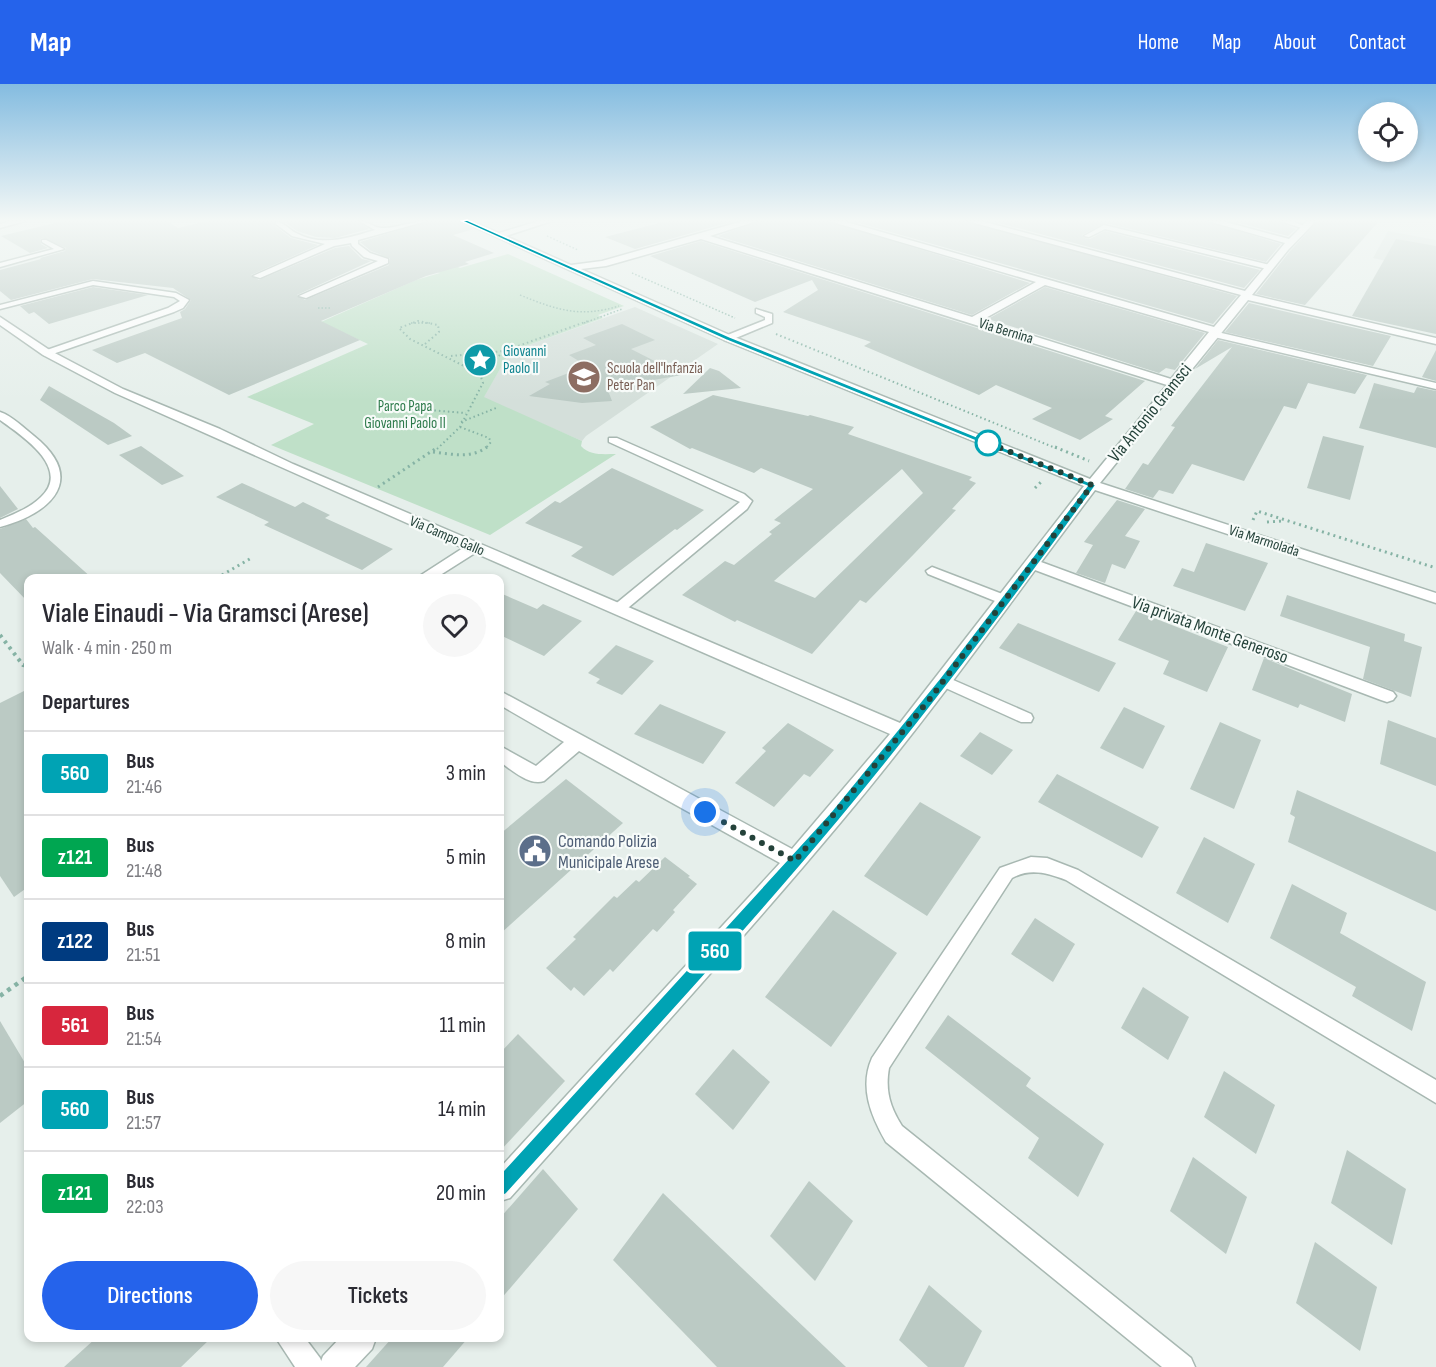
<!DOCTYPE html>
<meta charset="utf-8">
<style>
body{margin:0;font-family:"Sofia Sans Condensed",sans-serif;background:#f7f7f7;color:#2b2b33;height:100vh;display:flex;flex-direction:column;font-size:22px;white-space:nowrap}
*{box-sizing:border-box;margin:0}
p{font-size:20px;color:#7c7c81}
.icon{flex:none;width:33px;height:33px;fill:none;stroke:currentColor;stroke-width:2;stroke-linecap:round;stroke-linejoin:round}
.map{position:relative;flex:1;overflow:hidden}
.panel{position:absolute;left:24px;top:490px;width:480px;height:768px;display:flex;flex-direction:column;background:#fff;border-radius:12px;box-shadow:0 3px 9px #0003}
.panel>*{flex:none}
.badge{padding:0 12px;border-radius:4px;font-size:21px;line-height:39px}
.controls{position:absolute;left:1358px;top:18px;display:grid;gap:12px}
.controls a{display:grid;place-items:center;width:60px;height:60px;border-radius:50%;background:#fff;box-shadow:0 3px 9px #0003;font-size:30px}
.you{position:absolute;width:30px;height:30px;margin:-15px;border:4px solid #fff;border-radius:50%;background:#1a73e8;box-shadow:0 0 0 9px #1a73e833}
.map>.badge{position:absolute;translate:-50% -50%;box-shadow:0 0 0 3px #fff}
h2{padding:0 18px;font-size:22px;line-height:54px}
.round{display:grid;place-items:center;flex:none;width:63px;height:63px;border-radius:32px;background:#f7f7f7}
.head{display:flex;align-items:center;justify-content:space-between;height:102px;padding:0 18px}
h1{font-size:28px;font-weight:600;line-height:45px}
.primary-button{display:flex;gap:12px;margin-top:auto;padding:12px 18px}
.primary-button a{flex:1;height:69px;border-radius:36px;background:#2563eb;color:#fff;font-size:24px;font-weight:600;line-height:69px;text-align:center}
.primary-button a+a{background:#f7f7f7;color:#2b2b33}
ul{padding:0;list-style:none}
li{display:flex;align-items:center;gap:18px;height:84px;padding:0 18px;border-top:2px solid #e1e1e2}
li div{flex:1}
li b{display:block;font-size:22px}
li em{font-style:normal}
li .badge{min-width:66px;font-weight:700;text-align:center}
header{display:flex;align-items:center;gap:36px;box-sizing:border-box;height:84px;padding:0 30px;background:#2563eb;color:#fff}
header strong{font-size:28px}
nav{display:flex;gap:33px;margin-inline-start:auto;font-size:21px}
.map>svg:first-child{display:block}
.built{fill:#d4dfda}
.green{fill:#bfe0c8}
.building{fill:#bbcac4;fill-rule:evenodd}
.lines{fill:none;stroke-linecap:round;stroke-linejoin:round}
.lane-casing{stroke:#a8b8b2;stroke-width:3}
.street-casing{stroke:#a8b8b2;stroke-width:3}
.path-far4{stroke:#86b3a5;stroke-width:1.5;stroke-dasharray:1.5 2;stroke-linecap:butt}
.path-far3{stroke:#86b3a5;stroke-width:2;stroke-dasharray:1.5 3;stroke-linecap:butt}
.path-far2{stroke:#86b3a5;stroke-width:3;stroke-dasharray:2 4;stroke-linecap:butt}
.path-far1{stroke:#86b3a5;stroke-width:4;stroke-dasharray:3 4.5;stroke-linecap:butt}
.path{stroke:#86b3a5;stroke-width:4.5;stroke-dasharray:4 5;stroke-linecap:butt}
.lane{fill:#fff;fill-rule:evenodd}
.street{fill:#fff;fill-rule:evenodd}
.line{fill:#00a3b4;stroke:#fff;stroke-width:1.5}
.walk{stroke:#24423a;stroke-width:6;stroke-dasharray:0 10.8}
.stop-dot{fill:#fff;stroke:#00a3b4;stroke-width:3}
.labels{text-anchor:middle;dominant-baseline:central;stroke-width:4.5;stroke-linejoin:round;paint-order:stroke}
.far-street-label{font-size:15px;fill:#24423a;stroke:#f7fbf9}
.far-culture-label{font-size:15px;fill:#0d838f;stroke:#f7fbf9;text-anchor:start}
.far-education-label{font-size:15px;fill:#785e54;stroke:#f7fbf9;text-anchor:start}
.far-park-label{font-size:15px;fill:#2d7a4b;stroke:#f7fbf9}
.street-label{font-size:18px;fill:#24423a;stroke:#f7fbf9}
.service-label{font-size:18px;fill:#4e5e75;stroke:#f7fbf9;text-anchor:start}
</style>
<header>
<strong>Map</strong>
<nav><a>Home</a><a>Map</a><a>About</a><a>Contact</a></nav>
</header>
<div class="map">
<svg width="1436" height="1283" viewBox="0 0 1436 1283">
<rect width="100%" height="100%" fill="#e6efeb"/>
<!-- built -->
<g class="built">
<polygon points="1388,147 1436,156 1436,188 1373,174"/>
<polygon points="635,223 718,260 586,352 582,357 483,314 508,271 515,266"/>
</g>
<!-- green -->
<path class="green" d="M416 161 460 184 508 170 624 222 598 231 603 234 515 266 508 271 484 313 582 357 581 362C590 372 604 370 616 370L490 451 271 361 314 340 247 313 368 260 321 238 416 196 440 189 379 171Z"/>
<!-- building -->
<g class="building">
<polygon points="63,137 167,137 178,144 207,137 274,137 275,142 291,154 318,161 251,191 259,196 335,164 349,162 362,175 371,177 297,211 305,216 389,181 390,174 371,167 360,158 429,137 459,137 474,145 453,151 494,169 465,178 469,180 426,192 321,237 360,256 229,311 145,269 117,279 92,266 182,234 180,228 185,225 191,216 173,204 93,195 11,216 0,207 0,186 41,175 40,174 65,167 66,164 42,154 40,156 41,160 48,164 30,169 1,152"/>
<polygon points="283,137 357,137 369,145 335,154 316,153 297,147"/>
<polygon points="667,137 734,137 635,165 605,153"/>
<polygon points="759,137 827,137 1030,199 972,231 718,152"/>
<polygon points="852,137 965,137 1237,212 1213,240"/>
<polygon points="991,137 1206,137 1281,160 1266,178 1105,139 1082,151 1084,154 1090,155 1105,147 1260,186 1244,204"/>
<polygon points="1232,137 1278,137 1296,145 1288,152"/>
<polygon points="1318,137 1379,137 1305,221 1256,210 1290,167"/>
<polygon points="1396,155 1436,162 1436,250 1352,232"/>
<polygon points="701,157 1145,297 1105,332 1113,335 1080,356 1032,335 1052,324 996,301 979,311 864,262 871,258 783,228 818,206 812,196 755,218 650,172"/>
<polygon points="93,203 148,211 49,240 34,228 29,230 20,222"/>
<polygon points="1045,203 1205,249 1175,286 1166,284 1159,289 988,235"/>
<polygon points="1249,219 1347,242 1391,252 1373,282 1225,248"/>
<polygon points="622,240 655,256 631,265 682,291 607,304 612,317 582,319 529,312 550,300 545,298 587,282 569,271 596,261 583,254"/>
<polygon points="1218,256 1367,291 1355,310 1308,299 1296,325 1284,322 1244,397 1192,380 1173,410 1159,406 1153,414 1125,405 1143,379 1148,381 1175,343 1171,342 1232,263 1195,285"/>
<polygon points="1436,266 1436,297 1422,293"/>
<polygon points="710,284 719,287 741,304 683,310"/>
<polygon points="1374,299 1414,309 1417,303 1436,307 1436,364 1359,344"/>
<polygon points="49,302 114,339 132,352 108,361 40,316"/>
<path d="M713 311 808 332 810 331 854 343 848 350 972 393 969 396 976 399 952 425 956 426 914 470 866 519 860 516 812 570 737 536 735 538 682 511 725 477 734 481 772 450 769 448 781 439 774 436 813 405 761 384 754 389 692 364 690 365 650 343ZM902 385 923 409 815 514 774 497Z"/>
<polygon points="1323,352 1364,362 1350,416 1307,404"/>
<polygon points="141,362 184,392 162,401 119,371"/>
<polygon points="612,384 704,426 677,446 675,445 613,492 571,472 583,463 525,439 555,417 560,419"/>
<polygon points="242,399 295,423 303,418 330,431 325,434 393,465 362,486 264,441 269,438 216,413"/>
<polygon points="0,402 18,425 0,434"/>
<polygon points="1117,416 1145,425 1125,452 1140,457 1125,485 1112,480 1105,499 1076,489 1093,461 1084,458"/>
<polygon points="26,435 33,444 35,443 93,495 28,495 28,518 0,489 0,445"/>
<polygon points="1206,459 1268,479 1245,527 1173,502 1182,484 1194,488"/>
<polygon points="500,509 537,525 543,520 582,537 544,572 500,551"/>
<polygon points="1287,511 1405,550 1404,557 1422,563 1411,613 1363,595 1370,563 1280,532"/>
<polygon points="1136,527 1228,563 1207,608 1163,590 1169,577 1118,556"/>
<polygon points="1018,539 1116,579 1099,608 999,564"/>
<polygon points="616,561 654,577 622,611 596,599 600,595 588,589"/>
<polygon points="1264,574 1352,610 1345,638 1300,620 1298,624 1252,606"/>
<polygon points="28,605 28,803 14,813 0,792 0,619"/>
<polygon points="660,620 726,648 703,680 634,650"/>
<polygon points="1124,623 1165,642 1143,685 1100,664"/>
<polygon points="1388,636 1436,654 1436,702 1380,680"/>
<polygon points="1220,638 1261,656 1234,725 1190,705"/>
<polygon points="788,639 834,666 810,693 804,690 774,723 735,699 766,667 762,664"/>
<polygon points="980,648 1013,666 992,691 960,672"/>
<polygon points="1057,690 1159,743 1142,774 1038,718"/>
<polygon points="566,695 623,739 500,850 500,750"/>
<polygon points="1297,706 1436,768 1436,827 1288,758 1295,733 1290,730"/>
<polygon points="920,718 981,753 927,832 864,792"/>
<polygon points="1204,753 1255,780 1228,839 1176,809"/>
<polygon points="665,773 690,792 688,793 697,800 673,826 675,828 657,848 653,845 613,888 610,885 584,912 574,903 571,907 546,884 576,855 573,853 614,812 617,814 636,796 639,798"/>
<polygon points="1292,800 1347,829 1340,849 1426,898 1412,947 1352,912 1356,903 1270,854"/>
<polygon points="833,826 897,869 831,963 765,913"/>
<polygon points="1035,834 1075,860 1053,898 1011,870"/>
<polygon points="1143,903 1189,933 1168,976 1121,944"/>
<polygon points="948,931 1031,994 1026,1002 1104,1060 1078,1113 1028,1074 1039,1054 925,964"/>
<polygon points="0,937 28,984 28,1017 0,1039"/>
<polygon points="518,950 565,997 500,1067 500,969"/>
<polygon points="733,965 770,998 733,1046 695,1010"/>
<polygon points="1224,987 1275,1021 1256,1070 1204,1033"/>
<polygon points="1347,1066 1406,1105 1392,1161 1331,1119"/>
<polygon points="1193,1073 1247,1113 1226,1170 1170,1127"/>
<polygon points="543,1085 578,1125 500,1216 500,1134"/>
<polygon points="809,1097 853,1137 815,1197 770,1152"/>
<polygon points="663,1109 846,1283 717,1283 613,1176"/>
<polygon points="1315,1158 1377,1203 1360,1267 1296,1219"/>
<polygon points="929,1201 982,1247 964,1283 928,1283 899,1256"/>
<polygon points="96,1254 211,1254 181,1283 64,1283"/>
<polygon points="392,1254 468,1254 443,1283 366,1283"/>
</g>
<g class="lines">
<defs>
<g id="lane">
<path d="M359 137C368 137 374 144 382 144 393 145 413 137 427 137L358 156V160L370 169 388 175V179L306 214 299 212 378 177 364 173 352 162 351 159 334 162 260 194 253 192 325 160 292 152 276 140V138C284 138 288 145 296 149 323 163 348 154 375 146Z"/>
<polygon points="1280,137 1291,137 1308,143 1305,145"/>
<polygon points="1104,141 1270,181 1271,183 1267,185 1105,145 1089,153 1084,152"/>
<polygon points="42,156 46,156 64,165 0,183 0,179 54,165 42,158"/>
<polygon points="93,197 176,209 189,216 183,224 174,228 47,272 44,271 44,267 168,224 180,217 174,213 93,201 0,225 0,221"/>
<polygon points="756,225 772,230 772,239 731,256 725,256 725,252 765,236 765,233 756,229"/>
<polygon points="1213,247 1436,299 1436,305 1210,252 1209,250"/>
<path d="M0 328C12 332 24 344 34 352 87 395 52 429 0 443V436C14 430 30 424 41 413 72 384 21 351 0 336Z"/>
<polygon points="609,354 617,354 744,410 752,417 747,425 623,528 613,528 611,525 613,522 740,418 609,358"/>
<polygon points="932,483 1010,513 1011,516 1010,519 1000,519 928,490 926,487"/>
<polygon points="944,592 1031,630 1033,634 1031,638 1021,638 939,601 937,597"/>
<path d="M1031 773 1047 774 1078 786 1436 996V1019L1066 796C1047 789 1030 784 1012 794L889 984C885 1007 890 1023 902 1042L1191 1274 1195 1283H1162L886 1058C871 1032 859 1003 872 974L1000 784Z"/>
<polygon points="276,1254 305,1254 320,1274 324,1283 295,1283"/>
</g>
<g id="street">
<polygon points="10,137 25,137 0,144 0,140"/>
<path d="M461 137H472L499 149 539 137H552L506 152 571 181 602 177 743 137H757L710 152 972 233 1036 198 829 137H843L1214 243 1241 211 967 137H981L1245 207 1285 159 1208 137H1222L1289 155 1307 137H1316L1288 166 1252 211 1436 254V260L1248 216 1100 399 1436 509V519L1095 406 1041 478 1393 608 1396 612 1393 616 1387 618 1381 616 1035 486C972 572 909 657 841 738 734 866 621 989 510 1114L500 1117V1084L780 779 579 667 544 697C529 702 512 686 500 678V662L536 682 564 658 500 621V607L792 765 890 650 475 469 434 495H415L463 464 115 309 43 271 0 241V233L51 267 123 305 220 345 293 380 900 639 1084 402 724 256ZM701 155 1167 301 1090 395 732 252 581 185 606 182ZM1045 201 1209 248 1171 295 982 236Z"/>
<polygon points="340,1254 376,1254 372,1265 355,1283 319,1283 323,1272"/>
</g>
</defs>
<!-- lane casing -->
<use href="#lane" class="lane-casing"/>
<!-- street casing -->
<use href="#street" class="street-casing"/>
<!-- path-far4 -->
<g class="path-far4">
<polyline points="547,152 578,166"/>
<polyline points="632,189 735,234"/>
<path d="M520 211C557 226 580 234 619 222"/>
<polyline points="318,224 332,224"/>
<polyline points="411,239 431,239"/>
<polyline points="584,239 622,225"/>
</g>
<!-- path-far3 -->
<g class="path-far3">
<polyline points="776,250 1058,365"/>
<polyline points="425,260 439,248 438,241 418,237 399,244 410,255 480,290"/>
<polyline points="451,272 504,267"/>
<polyline points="403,324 466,329"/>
<polyline points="461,338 496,324"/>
<polyline points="460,343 489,354 491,358 485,365"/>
<polyline points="437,365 460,343 483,299 480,290 504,267 588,237"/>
</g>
<!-- path-far2 -->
<g class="path-far2">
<polyline points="1055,363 1089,377"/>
<path d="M433 368C452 370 471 375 487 363"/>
<polyline points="378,403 438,363"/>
<polyline points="1035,404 1042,397"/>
<polyline points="1253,436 1257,427 1436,484"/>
<polyline points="1267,438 1283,437"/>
<polyline points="222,491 253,473"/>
</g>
<!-- path-far1 -->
<polyline class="path-far1" points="0,551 23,581 28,582"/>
<!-- path -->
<polyline class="path" points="0,912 28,892"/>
<!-- lane -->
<use href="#lane" class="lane"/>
<!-- street -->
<use href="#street" class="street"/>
</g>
<!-- sky -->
<linearGradient id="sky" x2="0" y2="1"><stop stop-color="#84bce0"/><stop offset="0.43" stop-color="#f4f8f6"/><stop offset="1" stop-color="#f4f8f6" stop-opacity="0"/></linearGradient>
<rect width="1436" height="317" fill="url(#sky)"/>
<!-- line -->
<path class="line" d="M467 136 730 253 1096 401C1014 515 929 628 839 736 732 864 618 986 506 1110L500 1113 493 1110 491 1104 493 1098 830 729 940 594 1087 402 726 256 462 137Z"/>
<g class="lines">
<!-- walk -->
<polyline class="walk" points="705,728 795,777 929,616 1092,401 988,359"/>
</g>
<!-- icons -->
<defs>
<symbol id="sight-disc" viewBox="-11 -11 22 22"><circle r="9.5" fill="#0f9aa8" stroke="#f7fbf9"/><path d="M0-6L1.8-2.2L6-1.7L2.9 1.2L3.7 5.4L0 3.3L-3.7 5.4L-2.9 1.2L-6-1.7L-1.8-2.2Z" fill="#fff"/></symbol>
<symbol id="school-disc" viewBox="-11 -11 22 22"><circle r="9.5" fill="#8d6e63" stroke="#f7fbf9"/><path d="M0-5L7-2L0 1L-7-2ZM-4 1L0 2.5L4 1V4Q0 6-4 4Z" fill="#fff"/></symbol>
<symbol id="civic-disc" viewBox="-11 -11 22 22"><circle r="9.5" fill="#5c6f8a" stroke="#f7fbf9"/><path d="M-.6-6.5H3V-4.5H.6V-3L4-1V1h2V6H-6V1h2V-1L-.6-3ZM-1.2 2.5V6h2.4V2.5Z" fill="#fff"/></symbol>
</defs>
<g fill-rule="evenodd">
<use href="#sight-disc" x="461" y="257" width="38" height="38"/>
<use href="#school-disc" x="565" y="274" width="38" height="38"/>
<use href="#civic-disc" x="516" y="748" width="38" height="38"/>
</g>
<!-- markers -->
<circle class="stop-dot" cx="988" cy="359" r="12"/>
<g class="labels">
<!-- far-street labels -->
<g class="far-street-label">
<text transform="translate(1006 247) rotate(17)">Via Bernina</text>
<text transform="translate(447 452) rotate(23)">Via Campo Gallo</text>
<text transform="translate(1264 457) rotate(18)">Via Marmolada</text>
</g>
<!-- far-culture labels -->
<g class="far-culture-label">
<text x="503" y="267">Giovanni<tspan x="503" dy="17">Paolo II</tspan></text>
</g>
<!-- far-education labels -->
<g class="far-education-label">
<text x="607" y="284">Scuola dell'Infanzia<tspan x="607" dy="17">Peter Pan</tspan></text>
</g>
<!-- far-park labels -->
<g class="far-park-label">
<text x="405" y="322">Parco Papa<tspan x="405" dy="17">Giovanni Paolo II</tspan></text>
</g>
<!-- street labels -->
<g class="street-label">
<text transform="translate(1150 329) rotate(-51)">Via Antonio Gramsci</text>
<text transform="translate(1210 546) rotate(20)">Via privata Monte Generoso</text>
</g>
<!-- service labels -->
<g class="service-label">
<text x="558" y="757">Comando Polizia<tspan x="558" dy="21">Municipale Arese</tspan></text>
</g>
</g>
</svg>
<div class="controls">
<a><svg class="icon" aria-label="locate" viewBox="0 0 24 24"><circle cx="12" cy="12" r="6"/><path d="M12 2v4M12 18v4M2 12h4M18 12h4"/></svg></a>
</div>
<div class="you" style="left:705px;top:728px"></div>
<b class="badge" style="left:715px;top:867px;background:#00a3b4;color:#fff">560</b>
<section class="panel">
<div class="head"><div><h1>Viale Einaudi - Via Gramsci (Arese)</h1><p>Walk · 4 min · 250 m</p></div><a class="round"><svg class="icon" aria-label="heart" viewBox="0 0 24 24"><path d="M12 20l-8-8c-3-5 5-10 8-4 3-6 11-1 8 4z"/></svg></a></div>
<h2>Departures</h2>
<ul>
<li><span class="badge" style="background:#00a3b4;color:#fff">560</span><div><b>Bus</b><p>21:46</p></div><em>3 min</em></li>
<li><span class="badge" style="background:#00a651;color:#fff">z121</span><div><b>Bus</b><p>21:48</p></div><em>5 min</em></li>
<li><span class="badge" style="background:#003b80;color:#fff">z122</span><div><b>Bus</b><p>21:51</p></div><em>8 min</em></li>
<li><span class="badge" style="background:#d7263d;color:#fff">561</span><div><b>Bus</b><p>21:54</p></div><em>11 min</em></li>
<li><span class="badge" style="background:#00a3b4;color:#fff">560</span><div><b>Bus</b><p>21:57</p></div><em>14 min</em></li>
<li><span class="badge" style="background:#00a651;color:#fff">z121</span><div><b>Bus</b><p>22:03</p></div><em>20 min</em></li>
</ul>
<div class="primary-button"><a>Directions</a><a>Tickets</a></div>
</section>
</div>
